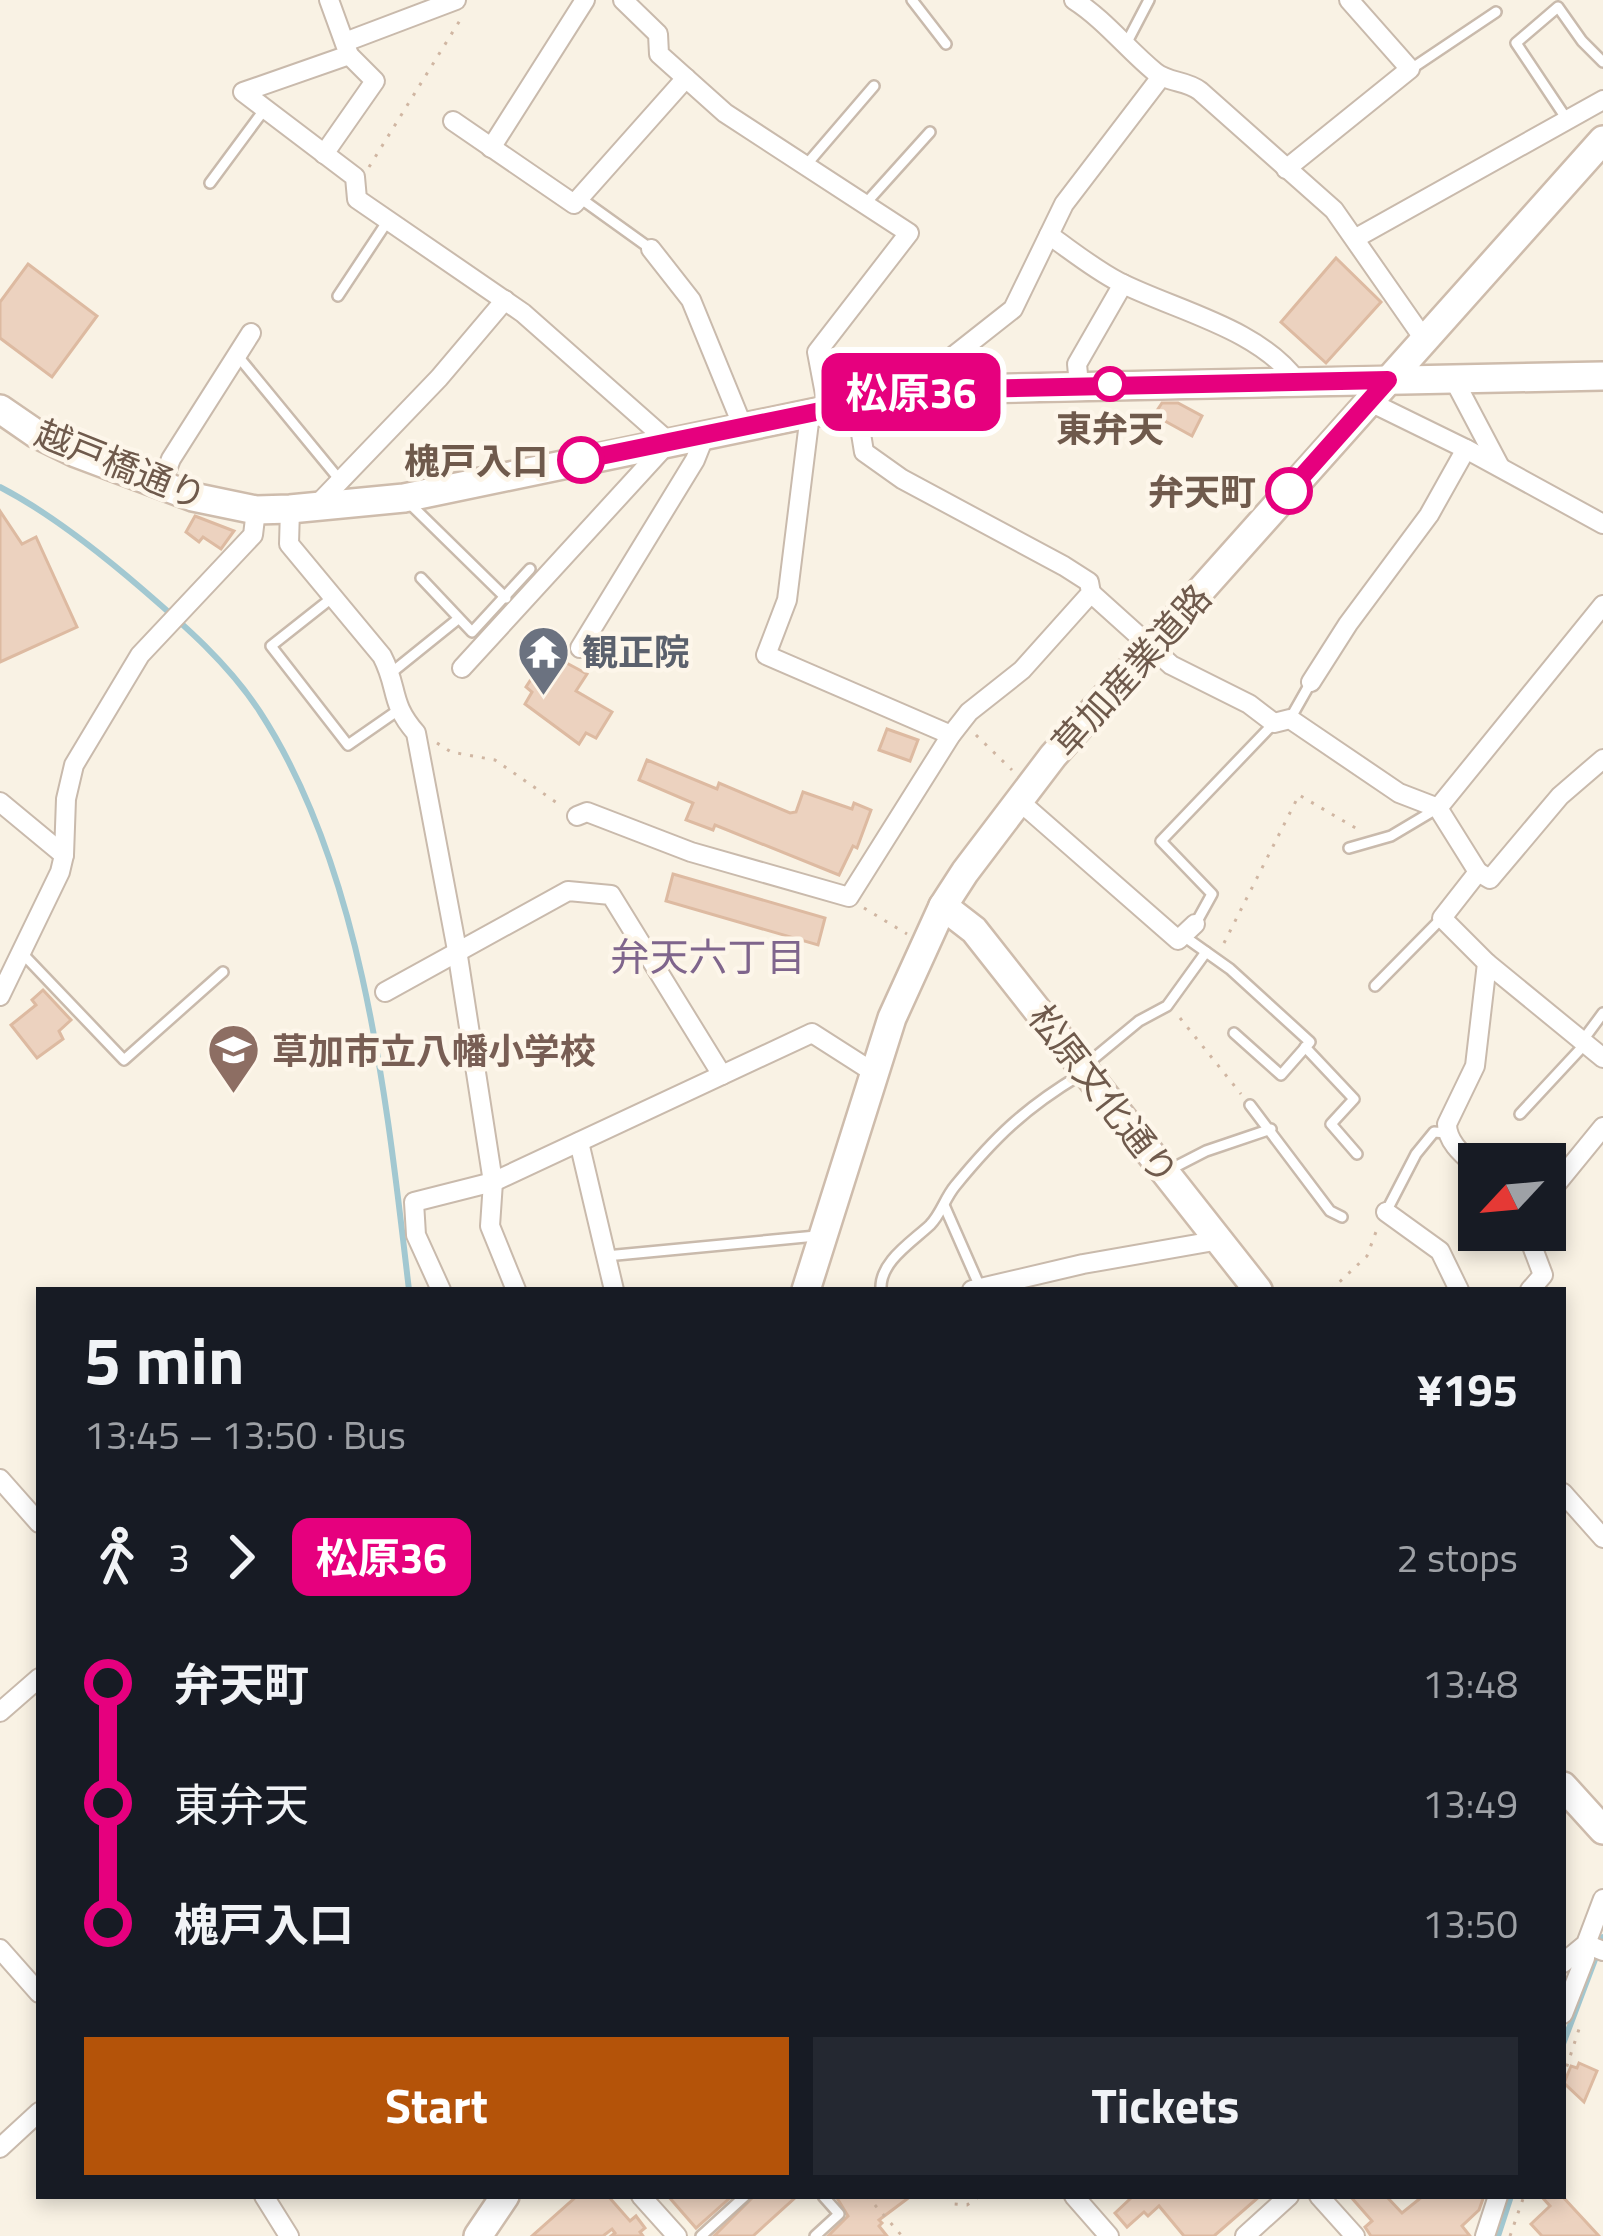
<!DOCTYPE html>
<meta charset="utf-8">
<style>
body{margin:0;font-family:"Titillium Web","Noto Sans JP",sans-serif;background:#242831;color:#f1f3f6;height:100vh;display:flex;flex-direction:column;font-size:45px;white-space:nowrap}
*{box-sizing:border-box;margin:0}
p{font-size:39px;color:#9ea1a6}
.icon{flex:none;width:66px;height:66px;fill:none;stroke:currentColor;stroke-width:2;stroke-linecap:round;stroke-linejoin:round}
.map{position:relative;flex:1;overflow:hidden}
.panel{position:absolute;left:36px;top:1287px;width:1530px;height:912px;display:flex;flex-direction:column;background:#171b24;border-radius:0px;box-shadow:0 6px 18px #0003}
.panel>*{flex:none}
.badge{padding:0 24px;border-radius:18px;font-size:42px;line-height:78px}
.needle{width:78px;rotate:244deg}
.tools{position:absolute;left:1458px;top:1143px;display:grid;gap:24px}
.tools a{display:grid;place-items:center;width:108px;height:108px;border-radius:0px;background:#171b24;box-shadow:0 6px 18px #0003;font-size:60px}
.map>.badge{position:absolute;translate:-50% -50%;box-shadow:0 0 0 6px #fff}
.legs{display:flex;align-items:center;gap:18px;height:132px;padding:0 48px;font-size:39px}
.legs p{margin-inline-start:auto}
.overview{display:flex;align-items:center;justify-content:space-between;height:204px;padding:0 48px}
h1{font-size:66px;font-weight:700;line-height:90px}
.primary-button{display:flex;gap:24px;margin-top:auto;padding:24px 48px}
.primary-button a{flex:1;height:138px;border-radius:0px;background:#b45309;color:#fff;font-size:48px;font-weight:700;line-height:138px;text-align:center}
.primary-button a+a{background:#242831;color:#f1f3f6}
ul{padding:0 48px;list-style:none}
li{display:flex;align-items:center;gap:42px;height:120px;font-size:45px}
li i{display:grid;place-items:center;width:18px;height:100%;margin:0 15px;background:currentColor}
li i::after{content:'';width:30px;height:30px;margin:-15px;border:9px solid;border-radius:50%;background:#171b24}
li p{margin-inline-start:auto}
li:first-child i{background:linear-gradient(#0000 50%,currentColor 0)}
li:last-child i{background:linear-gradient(currentColor 50%,#0000 0)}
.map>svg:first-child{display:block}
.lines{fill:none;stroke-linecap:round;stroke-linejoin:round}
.stream{stroke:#a2c8d1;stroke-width:6}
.building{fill:#ecd2bf;stroke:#ddbaa1;stroke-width:3}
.lane-casing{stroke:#c9baac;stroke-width:14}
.street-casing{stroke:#c9baac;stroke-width:22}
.secondary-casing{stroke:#cebcac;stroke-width:32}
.path{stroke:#d0b6a2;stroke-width:3;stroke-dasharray:3 9;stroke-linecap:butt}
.lane{stroke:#fff;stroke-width:9}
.street{stroke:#fff;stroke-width:18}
.secondary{stroke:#fff;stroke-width:27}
.line-1-casing{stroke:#fff;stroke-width:27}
.line-1{stroke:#e6007e;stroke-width:18}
.stop-1-dot{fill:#fff;stroke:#e6007e;stroke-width:6}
.labels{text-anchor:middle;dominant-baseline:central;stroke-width:9;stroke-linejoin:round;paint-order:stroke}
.stop-label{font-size:36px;font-weight:bold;fill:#6f5a4c;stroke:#fdf6ea;text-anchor:end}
.street-label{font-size:36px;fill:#6f5a4c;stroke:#fdf6ea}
.worship-label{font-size:36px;font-weight:bold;fill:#5b616d;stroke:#fdf6ea;text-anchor:start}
.education-label{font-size:36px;font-weight:bold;fill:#785e54;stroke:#fdf6ea;text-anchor:start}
.neighbourhood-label{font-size:39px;fill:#7f658c;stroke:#fdf6ea}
</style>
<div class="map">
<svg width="1603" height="2236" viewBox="0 0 1603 2236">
<rect width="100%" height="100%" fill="#f9f2e4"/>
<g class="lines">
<!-- stream -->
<g class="stream">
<path d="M0 487C50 513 98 551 141 588 184 625 229 664 260 712 364 872 387 1104 409 1290"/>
<polyline points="1603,1938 1603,1937"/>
<polyline points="1563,2044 1596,1957"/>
<polyline points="1498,2236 1511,2196"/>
</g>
</g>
<!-- building -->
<g class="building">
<polygon points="1336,258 1381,302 1326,363 1281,322"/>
<polygon points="28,264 97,316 52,377 0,338 0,302"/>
<polygon points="1162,403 1178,403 1202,416 1192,436 1154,415"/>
<polygon points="0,511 22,544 36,537 77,627 0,662"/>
<polygon points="195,516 234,531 221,549 203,537 199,542 186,532"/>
<polygon points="548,653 587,674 576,691 612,712 596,738 586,733 579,744 525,704 532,692 526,687"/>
<polygon points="887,729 918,740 910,761 879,750"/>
<polygon points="647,760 717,789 719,783 790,813 796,812 803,792 852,809 854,803 871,810 857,848 853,846 839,875 715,825 713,830 686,820 693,803 639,780"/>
<polygon points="673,874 825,918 818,945 666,901"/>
<polygon points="43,990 71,1020 59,1031 63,1039 37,1058 11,1025 36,1005 32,1000"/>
<polygon points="1579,2063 1597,2071 1584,2102 1564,2083 1571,2066 1577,2068"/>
<polygon points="577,2196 608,2196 630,2221 636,2216 645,2228 640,2232 643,2236 611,2236 615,2233 612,2229 603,2236 532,2236"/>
<polygon points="668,2196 732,2196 696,2228"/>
<polygon points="754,2196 797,2196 753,2236 714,2236"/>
<polygon points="840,2196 911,2196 879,2220 882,2223 879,2226 887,2236 828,2236 848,2216 837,2198"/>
<polygon points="1129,2196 1260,2196 1214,2236 1184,2236 1159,2206 1148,2216 1144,2212 1127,2227 1115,2213 1131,2198"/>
<polygon points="1350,2196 1386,2196 1402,2213 1423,2196 1484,2196 1479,2210 1462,2226 1470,2236 1371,2236 1365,2227 1372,2221"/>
<polygon points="1541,2196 1562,2196 1599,2236 1542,2236 1531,2224 1550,2206"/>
</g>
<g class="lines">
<defs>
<g id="lane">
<polyline points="912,0 946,44"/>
<polyline points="1126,44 1149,0"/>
<polyline points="1411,69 1496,12"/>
<polyline points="1566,118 1516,43 1558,7 1582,41 1603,62"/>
<polyline points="807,164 874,86"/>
<polyline points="210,183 264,110"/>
<polyline points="580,198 651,249"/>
<polyline points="866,203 930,132"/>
<polyline points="338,296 387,222"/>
<polyline points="237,355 339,479"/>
<polyline points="407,501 506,598"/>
<polyline points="421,578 472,632 530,569"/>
<polyline points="333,597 271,646 348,745 397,711"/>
<polyline points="391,673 458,619"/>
<polyline points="1290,719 1311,682"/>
<polyline points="1349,848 1391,836 1438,808"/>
<polyline points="1196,923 1212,894 1161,841 1274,723"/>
<polyline points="1185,937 1230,969 1310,1042 1281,1075 1234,1033"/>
<polyline points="21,952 124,1060 223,972"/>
<polyline points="1375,986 1442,918"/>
<polyline points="1583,1040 1603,1013"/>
<polyline points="1305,1047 1354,1099 1331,1124 1357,1154"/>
<polyline points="1087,1064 1139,1021 1167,1006 1206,952"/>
<polyline points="1250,1105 1330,1211 1342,1217"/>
<polyline points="1520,1114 1586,1043"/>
<polyline points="1171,1169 1206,1151 1271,1129"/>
<polyline points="944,1205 980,1287"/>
<polyline points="1386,1212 1416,1154 1434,1132 1447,1133"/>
<polyline points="606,1256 816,1236"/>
<path d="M881 1290C879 1262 912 1242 930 1225 941 1214 945 1198 955 1186 995 1137 1025 1108 1080 1075"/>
<polyline points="701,2236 745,2196"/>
<polyline points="815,2236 839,2214 823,2196"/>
</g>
<g id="street">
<polyline points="329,0 349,55 243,92 355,177 357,199 523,313 669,442 462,668"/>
<polyline points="623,0 658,34 659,54 725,113 909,233 817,352 828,410"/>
<path d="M1074 0C1105 20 1127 49 1155 72 1168 83 1186 80 1200 91L1334 210 1424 339"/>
<polyline points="345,42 456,0"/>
<polyline points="453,121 574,204 686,78"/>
<polyline points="491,148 585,0"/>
<polyline points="324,154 375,81 349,55"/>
<polyline points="1286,169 1410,69 1349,0"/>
<path d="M1049 235C1072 251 1094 269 1119 282 1177 311 1258 328 1297 381"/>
<polyline points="1356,238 1603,100"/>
<polyline points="651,249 691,300 743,427"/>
<polyline points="1453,378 1500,467"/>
<polyline points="1079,385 1077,364 1123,284"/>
<polyline points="923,390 928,376 1013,309 1064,204 1161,77"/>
<polyline points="1368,401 1466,449 1603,524"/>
<polyline points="810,414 787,600 766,655 951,735"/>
<polyline points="161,485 171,459 251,333"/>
<polyline points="314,508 439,378 505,300"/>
<path d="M290 509 289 544 382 656C399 689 389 702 416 733L457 950 493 1182 490 1226 516 1290"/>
<polyline points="1091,593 1171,665 1249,704 1274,723 1290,719 1399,793 1438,808"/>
<polyline points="580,648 695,460 705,435"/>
<polyline points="1311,682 1348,624 1429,515 1466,449"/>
<polyline points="1018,800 1178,940 1195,924"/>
<polyline points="0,802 64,855"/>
<polyline points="577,816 587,812 691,852 849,897 951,735 969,712 1022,670 1091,593 1089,582 1064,566 902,479 864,452 856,403"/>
<polyline points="1478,872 1490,879 1560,796 1603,759"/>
<polyline points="1487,963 1603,1058"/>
<polyline points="385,992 568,891 611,895 722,1075"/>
<polyline points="0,996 60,872 64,855 66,799 74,765 140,655 253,535 256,510"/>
<polyline points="579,1142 614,1290"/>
<path d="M1479 1169C1466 1157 1447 1144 1447 1124L1475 1066 1487 963 1442 918 1478 872 1438 808 1603 605"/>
<polyline points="1545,1198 1603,1127"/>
<polyline points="1386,1212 1440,1251 1459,1290"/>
<polyline points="1526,1230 1543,1275 1530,1290"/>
<polyline points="441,1290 416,1235 414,1202 493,1182 812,1033 873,1072"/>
<polyline points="972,1290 1083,1264 1220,1240"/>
<polyline points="0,1479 39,1523"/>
<polyline points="1563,1493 1603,1538"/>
<polyline points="0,1712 39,1678"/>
<polyline points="0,1949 39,1993"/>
<polyline points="1563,1963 1586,1944 1603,1899"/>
<polyline points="1563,2014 1585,1958 1586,1944 1603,1951"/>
<polyline points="0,2148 39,2112"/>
<polyline points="264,2196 289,2236"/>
<polyline points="641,2196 677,2236"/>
<polyline points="1074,2196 1109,2236"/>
<polyline points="1319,2196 1355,2236"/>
<polyline points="1245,2236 1289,2196"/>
<polyline points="1485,2236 1498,2196"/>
</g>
<g id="secondary">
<polyline points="0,409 35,433 76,453 193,497 256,510 290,509 404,498 923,390 1603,376"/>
<polyline points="943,906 974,930 1258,1290"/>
<polyline points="806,1290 892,1018 943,906 965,872 1053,756 1603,140"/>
<polyline points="1563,1786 1603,1830"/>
<polyline points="478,2236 505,2196"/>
</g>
</defs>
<!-- lane casing -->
<use href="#lane" class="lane-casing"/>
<!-- street casing -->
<use href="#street" class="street-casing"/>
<!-- secondary casing -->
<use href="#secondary" class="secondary-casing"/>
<!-- path -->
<g class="path">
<polyline points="369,167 462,17"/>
<polyline points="976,735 1012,770"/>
<polyline points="437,743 451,752 495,760 560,805"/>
<polyline points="864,908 907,934"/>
<polyline points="1224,943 1299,795 1359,830"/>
<polyline points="1180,1018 1241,1094"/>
<polyline points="1331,1290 1367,1256 1377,1229"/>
<polyline points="1563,2078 1581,2023"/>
<polyline points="867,2196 902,2236"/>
<polyline points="946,2196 954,2204 967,2205 980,2196"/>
<polyline points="1510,2236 1524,2196"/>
</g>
<!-- lane -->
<use href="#lane" class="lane"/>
<!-- street -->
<use href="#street" class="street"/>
<!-- secondary -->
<use href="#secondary" class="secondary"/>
</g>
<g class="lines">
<defs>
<polyline id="line-1" points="581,460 923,390 1388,380 1289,491"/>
</defs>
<!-- line-1 casing -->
<use href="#line-1" class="line-1-casing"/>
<!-- line-1 -->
<use href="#line-1" class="line-1"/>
</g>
<!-- icons -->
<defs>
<symbol id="temple-pin" viewBox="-11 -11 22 30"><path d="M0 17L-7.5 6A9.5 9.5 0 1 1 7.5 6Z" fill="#6b7280" stroke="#fdf6ea"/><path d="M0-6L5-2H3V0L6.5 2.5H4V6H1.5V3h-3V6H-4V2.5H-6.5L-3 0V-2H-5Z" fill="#fff"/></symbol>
<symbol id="school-pin" viewBox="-11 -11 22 30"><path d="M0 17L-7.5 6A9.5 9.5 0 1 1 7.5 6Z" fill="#8d6e63" stroke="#fdf6ea"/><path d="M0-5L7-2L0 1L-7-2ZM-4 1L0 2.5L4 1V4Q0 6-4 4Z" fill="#fff"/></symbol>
</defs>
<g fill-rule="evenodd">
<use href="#temple-pin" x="514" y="622" width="59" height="81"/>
<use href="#school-pin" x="204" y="1020" width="59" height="81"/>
</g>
<!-- markers -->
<g class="stop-1-dot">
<circle cx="1110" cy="384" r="15"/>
<circle cx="581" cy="460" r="21"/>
<circle cx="1289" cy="491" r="21"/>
</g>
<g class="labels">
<!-- stop labels -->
<g class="stop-label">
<text x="1110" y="428" text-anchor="middle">東弁天</text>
<text x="548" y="460">槐戸入口</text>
<text x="1256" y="491">弁天町</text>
</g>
<!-- street labels -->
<g class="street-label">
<text transform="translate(121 464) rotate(22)">越戸橋通り</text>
<text transform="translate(1131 670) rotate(-48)">草加産業道路</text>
<text transform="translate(1104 1094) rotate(52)">松原文化通り</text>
</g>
<!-- worship labels -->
<g class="worship-label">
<text x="582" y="651">観正院</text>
</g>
<!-- education labels -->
<g class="education-label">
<text x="272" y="1050">草加市立八幡小学校</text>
</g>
<!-- neighbourhood labels -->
<g class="neighbourhood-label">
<text x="708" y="956">弁天六丁目</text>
</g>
</g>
</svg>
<div class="tools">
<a><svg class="needle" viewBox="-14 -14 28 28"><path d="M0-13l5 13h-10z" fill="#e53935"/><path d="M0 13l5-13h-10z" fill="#9ea1a6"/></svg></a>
</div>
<b class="badge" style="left:911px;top:392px;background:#e6007e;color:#fff">松原36</b>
<section class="panel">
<div class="overview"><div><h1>5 min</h1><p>13:45 – 13:50 · Bus</p></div><b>¥195</b></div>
<div class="legs"><svg class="icon" aria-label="walk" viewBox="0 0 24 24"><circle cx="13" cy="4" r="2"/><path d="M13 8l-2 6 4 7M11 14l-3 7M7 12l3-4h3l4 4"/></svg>3<svg class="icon" aria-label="forward" viewBox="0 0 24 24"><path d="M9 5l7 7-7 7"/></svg><b class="badge" style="background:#e6007e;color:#fff">松原36</b><p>2 stops</p></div>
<ul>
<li><i style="color:#e6007e"></i><b>弁天町</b><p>13:48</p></li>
<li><i style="color:#e6007e"></i><span>東弁天</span><p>13:49</p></li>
<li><i style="color:#e6007e"></i><b>槐戸入口</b><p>13:50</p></li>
</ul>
<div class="primary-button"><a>Start</a><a>Tickets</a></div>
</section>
</div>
